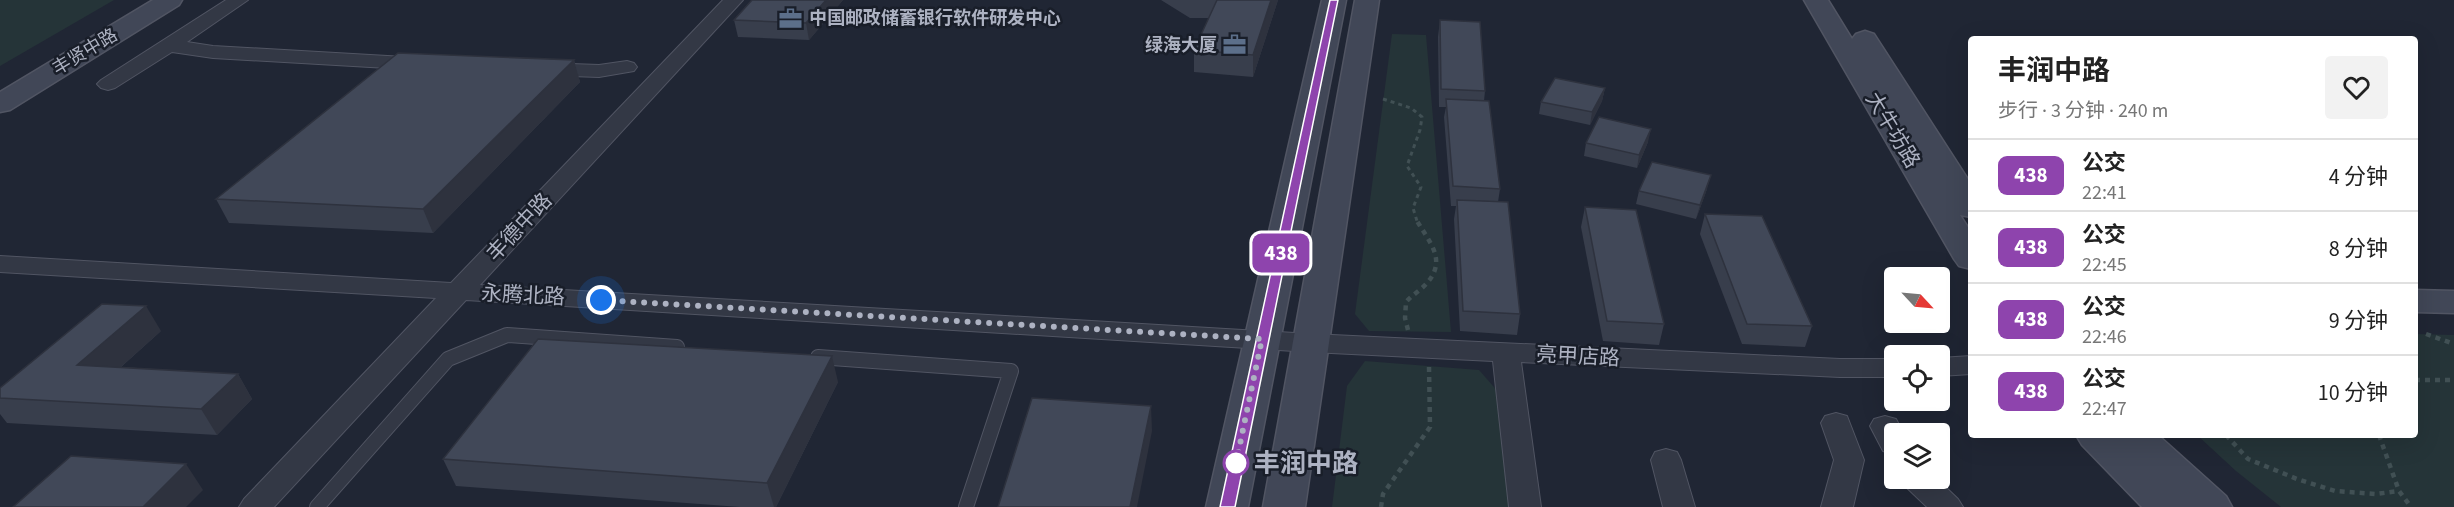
<!DOCTYPE html>
<html lang="zh">
<meta charset="utf-8">
<style>
body{margin:0;font-family:"Source Sans 3","Noto Sans SC",sans-serif;background:#f2f2f2;color:#222;height:100vh;display:flex;flex-direction:column;font-size:22px;white-space:nowrap}
*{box-sizing:border-box;margin:0}
p{font-size:20px;color:#767676}
.icon{flex:none;width:33px;height:33px;fill:none;stroke:currentColor;stroke-width:2;stroke-linecap:round;stroke-linejoin:round}
.map{position:relative;flex:1;overflow:hidden}
.details{position:absolute;left:1968px;top:36px;width:450px;height:402px;display:flex;flex-direction:column;background:#fff;border-radius:6px;box-shadow:0 6px 24px #0002}
.details>*{flex:none}
.badge{padding:0 12px;border-radius:9px;font-size:21px;line-height:39px}
.needle{width:39px;rotate:116deg}
.controls{position:absolute;left:1884px;top:267px;display:grid;gap:12px}
.controls a{display:grid;place-items:center;width:66px;height:66px;border-radius:6px;background:#fff;box-shadow:0 6px 24px #0002;font-size:30px}
.you{position:absolute;width:30px;height:30px;margin:-15px;border:4px solid #fff;border-radius:50%;background:#1a73e8;box-shadow:0 0 0 9px #1a73e833}
.map>.badge{position:absolute;translate:-50% -50%;box-shadow:0 0 0 3px #fff}
.round{display:grid;place-items:center;flex:none;width:63px;height:63px;border-radius:6px;background:#f2f2f2}
.overview{display:flex;align-items:center;justify-content:space-between;height:102px;padding:0 30px}
h1{font-size:28px;font-weight:700;line-height:45px}
ul{padding:0;list-style:none}
li{display:flex;align-items:center;gap:18px;height:72px;padding:0 30px;border-top:2px solid #e0e0e0}
li div{flex:1}
li b{display:block;font-size:22px}
li em{font-style:normal}
li .badge{min-width:66px;font-weight:700;text-align:center}
.map>svg:first-child{display:block}
.green{fill:#253438}
.lines{fill:none;stroke-linecap:round;stroke-linejoin:round}
.lane-casing{stroke:#515563;stroke-width:16}
.street-casing{stroke:#515563;stroke-width:2}
.secondary-casing{stroke:#515563;stroke-width:3}
.path-far1{stroke:#415054;stroke-width:3;stroke-dasharray:4 4;stroke-linecap:butt}
.path{stroke:#415054;stroke-width:4.5;stroke-dasharray:5 5;stroke-linecap:butt}
.lane{stroke:#333845;stroke-width:14}
.street{fill:#333845;fill-rule:evenodd}
.secondary{fill:#414757;fill-rule:evenodd}
.wall{fill:#383e4c}
.shaded-wall{fill:#2e323e}
.building{fill:#414858;stroke:#2e323e;stroke-width:1.5}
.line{fill:#8e44ad;stroke:#fff;stroke-width:1.5}
.walk{stroke:#adb2c2;stroke-width:6;stroke-dasharray:0 10.8}
.stop-dot{fill:#fff;stroke:#8e44ad;stroke-width:3}
.labels{text-anchor:middle;dominant-baseline:central;stroke-width:5;stroke-linejoin:round;paint-order:stroke}
.far-poi-label{font-size:18px;font-weight:bold;fill:#adb2c2;stroke:#191e29;text-anchor:start}
.far-street-label{font-size:18px;fill:#adb2c2;stroke:#191e29}
.street-label{font-size:21px;fill:#adb2c2;stroke:#191e29}
.near-stop-label{font-size:26px;font-weight:bold;fill:#adb2c2;stroke:#191e29;text-anchor:start}
</style>
<div class="map">
<svg width="2454" height="507" viewBox="0 0 2454 507">
<rect width="100%" height="100%" fill="#202634"/>
<!-- green -->
<g class="green">
<polygon points="0,0 114,0 0,66"/>
<polygon points="1392,34 1426,35 1451,332 1369,331 1355,314"/>
<polygon points="2415,334 2454,335 2454,507 2281,507 2236,471 2197,435 2415,435"/>
<polygon points="1365,361 1479,370 1500,394 1511,507 1332,507 1347,386"/>
</g>
<g class="lines">
<defs>
<g id="lane">
<polyline points="818,357 1011,371 966,507"/>
<polyline points="317,507 448,359 507,335 677,347"/>
</g>
<g id="street">
<polygon points="226,0 248,0 187,42 213,46 422,58 429,60 432,64 429,68 422,70 213,58 172,52 115,88 108,90 101,88 97,84 101,80"/>
<polygon points="723,0 743,0 480,285 1311,334 1840,359 1894,359 1894,377 1840,377 1521,362 1541,507 1509,507 1493,361 1311,352 466,300 274,507 239,507 244,499 436,298 0,272 0,256 451,283"/>
<polygon points="627,61 634,63 637,67 634,71 599,77 543,75 536,73 533,69 536,65 543,63 599,65"/>
<polygon points="1971,356 1971,374 1940,376 1940,358"/>
<polygon points="1836,413 1847,416 1864,460 1853,507 1821,507 1834,460 1821,423 1825,416"/>
<polygon points="1885,416 1896,419 1904,434 1894,434 1894,454 1883,451 1870,426 1874,419"/>
<polygon points="1666,449 1677,452 1681,460 1695,507 1663,507 1651,460 1655,452"/>
<polygon points="1901,478 1936,478 1958,499 1963,507 1927,507 1905,486"/>
</g>
<g id="secondary">
<polygon points="153,0 182,0 179,5 10,110 0,112 0,92"/>
<polygon points="1322,0 1346,0 1248,507 1206,507"/>
<polygon points="1355,0 1379,0 1305,507 1263,507"/>
<polygon points="1804,0 1828,0 1852,39 1856,34 1865,31 1874,34 1971,184 1971,217 1960,215 1971,232 1971,269 1959,266 1954,259"/>
<polygon points="2415,290 2454,291 2454,313 2415,312"/>
<polygon points="2076,435 2158,435 2226,496 2232,507 2142,507 2082,445"/>
</g>
</defs>
<!-- lane casing -->
<use href="#lane" class="lane-casing"/>
<!-- street casing -->
<use href="#street" class="street-casing"/>
<!-- secondary casing -->
<use href="#secondary" class="secondary-casing"/>
<!-- path-far1 -->
<polyline class="path-far1" points="1383,99 1411,108 1422,117 1420,130 1407,166 1421,187 1413,208 1417,221"/>
<!-- path -->
<g class="path">
<path d="M1408 330 1405 318 1406 302C1412 295 1421 290 1427 283 1448 259 1428 241 1416 219"/>
<polyline points="2426,334 2454,344"/>
<polyline points="2415,380 2454,380"/>
<polyline points="2226,435 2248,459 2297,479 2335,491 2376,494 2399,491"/>
<polyline points="2379,435 2399,491 2411,507"/>
<polyline points="1381,507 1383,494 1430,427 1429,366"/>
</g>
<!-- lane -->
<use href="#lane" class="lane"/>
<!-- street -->
<use href="#street" class="street"/>
<!-- secondary -->
<use href="#secondary" class="secondary"/>
</g>
<!-- wall -->
<g class="wall">
<polygon points="843,0 809,40 738,37 734,20"/>
<polygon points="1161,0 1278,0 1253,77 1194,72 1194,50 1209,18 1190,18"/>
<polygon points="1440,20 1485,91 1484,101 1500,189 1498,202 1520,314 1517,335 1460,331 1454,219 1456,206 1451,206 1444,117 1446,107 1439,107 1438,37"/>
<polygon points="574,60 580,82 433,233 229,223 216,199"/>
<polygon points="1605,88 1602,101 1590,125 1539,114 1541,102"/>
<polygon points="1648,142 1637,168 1584,156 1586,143"/>
<polygon points="1707,189 1696,219 1636,204 1639,191"/>
<polygon points="1585,207 1664,324 1659,345 1603,341 1581,227"/>
<polygon points="1705,214 1812,326 1805,347 1742,344 1700,234"/>
<polygon points="161,331 121,367 238,374 252,399 217,435 7,423 0,414 0,388"/>
<polygon points="838,382 776,507 740,507 456,486 443,459"/>
</g>
<!-- shaded-wall -->
<g class="shaded-wall">
<polygon points="826,0 843,0 809,40 806,23"/>
<polygon points="1271,0 1278,0 1253,77 1253,55"/>
<polygon points="574,60 580,82 433,233 423,209"/>
<polygon points="1605,88 1602,101 1590,125 1592,112"/>
<polygon points="1651,129 1648,142 1637,168 1639,155"/>
<polygon points="1711,175 1707,189 1696,219 1700,205"/>
<polygon points="146,306 161,331 94,391 77,365"/>
<polygon points="832,356 838,382 776,507 774,507 767,483"/>
<polygon points="238,374 252,399 217,435 201,409"/>
<polygon points="1151,406 1152,431 1137,507 1130,507"/>
<polygon points="186,464 203,490 186,507 143,507"/>
</g>
<!-- building -->
<g class="building">
<polygon points="752,0 826,0 806,23 734,20"/>
<polygon points="1217,0 1271,0 1253,55 1194,50"/>
<polygon points="1440,20 1480,22 1485,91 1441,89"/>
<polygon points="398,53 574,60 423,209 216,199"/>
<polygon points="1555,78 1605,88 1592,112 1541,102"/>
<polygon points="1446,99 1489,101 1500,189 1453,186"/>
<polygon points="1599,117 1651,129 1639,155 1586,143"/>
<polygon points="1652,162 1711,175 1700,205 1639,191"/>
<polygon points="1457,200 1508,202 1520,314 1463,311"/>
<polygon points="1585,207 1636,210 1664,324 1607,321"/>
<polygon points="1705,214 1762,216 1812,326 1747,324"/>
<polygon points="102,304 146,306 77,365 238,374 201,409 0,398 0,388"/>
<polygon points="538,339 832,356 767,483 443,459"/>
<polygon points="1032,398 1151,406 1130,507 998,507"/>
<polygon points="71,456 186,464 143,507 13,507"/>
</g>
<!-- line -->
<polygon class="line" points="1330,0 1338,0 1235,507 1220,507"/>
<g class="lines">
<!-- walk -->
<polyline class="walk" points="601,300 1262,339 1236,463"/>
</g>
<!-- icons -->
<defs>
<symbol id="office-bare" viewBox="-9 -9 18 18"><path d="M-6-3h4V-5.5h4V-3h4V5H-6ZM-1-4.5V-3h2v-1.5ZM-6 0V1H6V0Z" fill="#5c6f8a" stroke="#191e29" stroke-width="2.5" paint-order="stroke"/></symbol>
</defs>
<g fill-rule="evenodd">
<use href="#office-bare" x="774" y="2" width="33" height="33"/>
<use href="#office-bare" x="1218" y="28" width="33" height="33"/>
</g>
<!-- markers -->
<circle class="stop-dot" cx="1236" cy="463" r="12"/>
<g class="labels">
<!-- far-poi labels -->
<g class="far-poi-label">
<text x="809" y="18">中国邮政储蓄银行软件研发中心</text>
<text x="1217" y="45" text-anchor="end">绿海大厦</text>
</g>
<!-- far-street labels -->
<g class="far-street-label">
<text transform="translate(85 52) rotate(-31)">丰贤中路</text>
</g>
<!-- street labels -->
<g class="street-label">
<text transform="translate(1893 130) rotate(59)">大牛坊路</text>
<text transform="translate(519 227) rotate(-47)">丰德中路</text>
<text transform="translate(523 295) rotate(3)">永腾北路</text>
<text transform="translate(1578 356) rotate(3)">亮甲店路</text>
</g>
<!-- near-stop labels -->
<g class="near-stop-label">
<text x="1254" y="463">丰润中路</text>
</g>
</g>
</svg>
<div class="controls">
<a><svg class="needle" viewBox="-14 -14 28 28"><path d="M0-13l5 13h-10z" fill="#e53935"/><path d="M0 13l5-13h-10z" fill="#767676"/></svg></a>
<a><svg class="icon" aria-label="locate" viewBox="0 0 24 24"><circle cx="12" cy="12" r="6"/><path d="M12 2v4M12 18v4M2 12h4M18 12h4"/></svg></a>
<a><svg class="icon" aria-label="layers" viewBox="0 0 24 24"><path d="M12 4l9 5-9 5-9-5zM3 14l9 5 9-5"/></svg></a>
</div>
<div class="you" style="left:601px;top:300px"></div>
<b class="badge" style="left:1281px;top:253px;background:#8e44ad;color:#fff">438</b>
<section class="details">
<div class="overview"><div><h1>丰润中路</h1><p>步行 · 3 分钟 · 240 m</p></div><a class="round"><svg class="icon" aria-label="heart" viewBox="0 0 24 24"><path d="M12 20l-8-8c-3-5 5-10 8-4 3-6 11-1 8 4z"/></svg></a></div>
<ul>
<li><span class="badge" style="background:#8e44ad;color:#fff">438</span><div><b>公交</b><p>22:41</p></div><em>4 分钟</em></li>
<li><span class="badge" style="background:#8e44ad;color:#fff">438</span><div><b>公交</b><p>22:45</p></div><em>8 分钟</em></li>
<li><span class="badge" style="background:#8e44ad;color:#fff">438</span><div><b>公交</b><p>22:46</p></div><em>9 分钟</em></li>
<li><span class="badge" style="background:#8e44ad;color:#fff">438</span><div><b>公交</b><p>22:47</p></div><em>10 分钟</em></li>
</ul>
</section>
</div>
